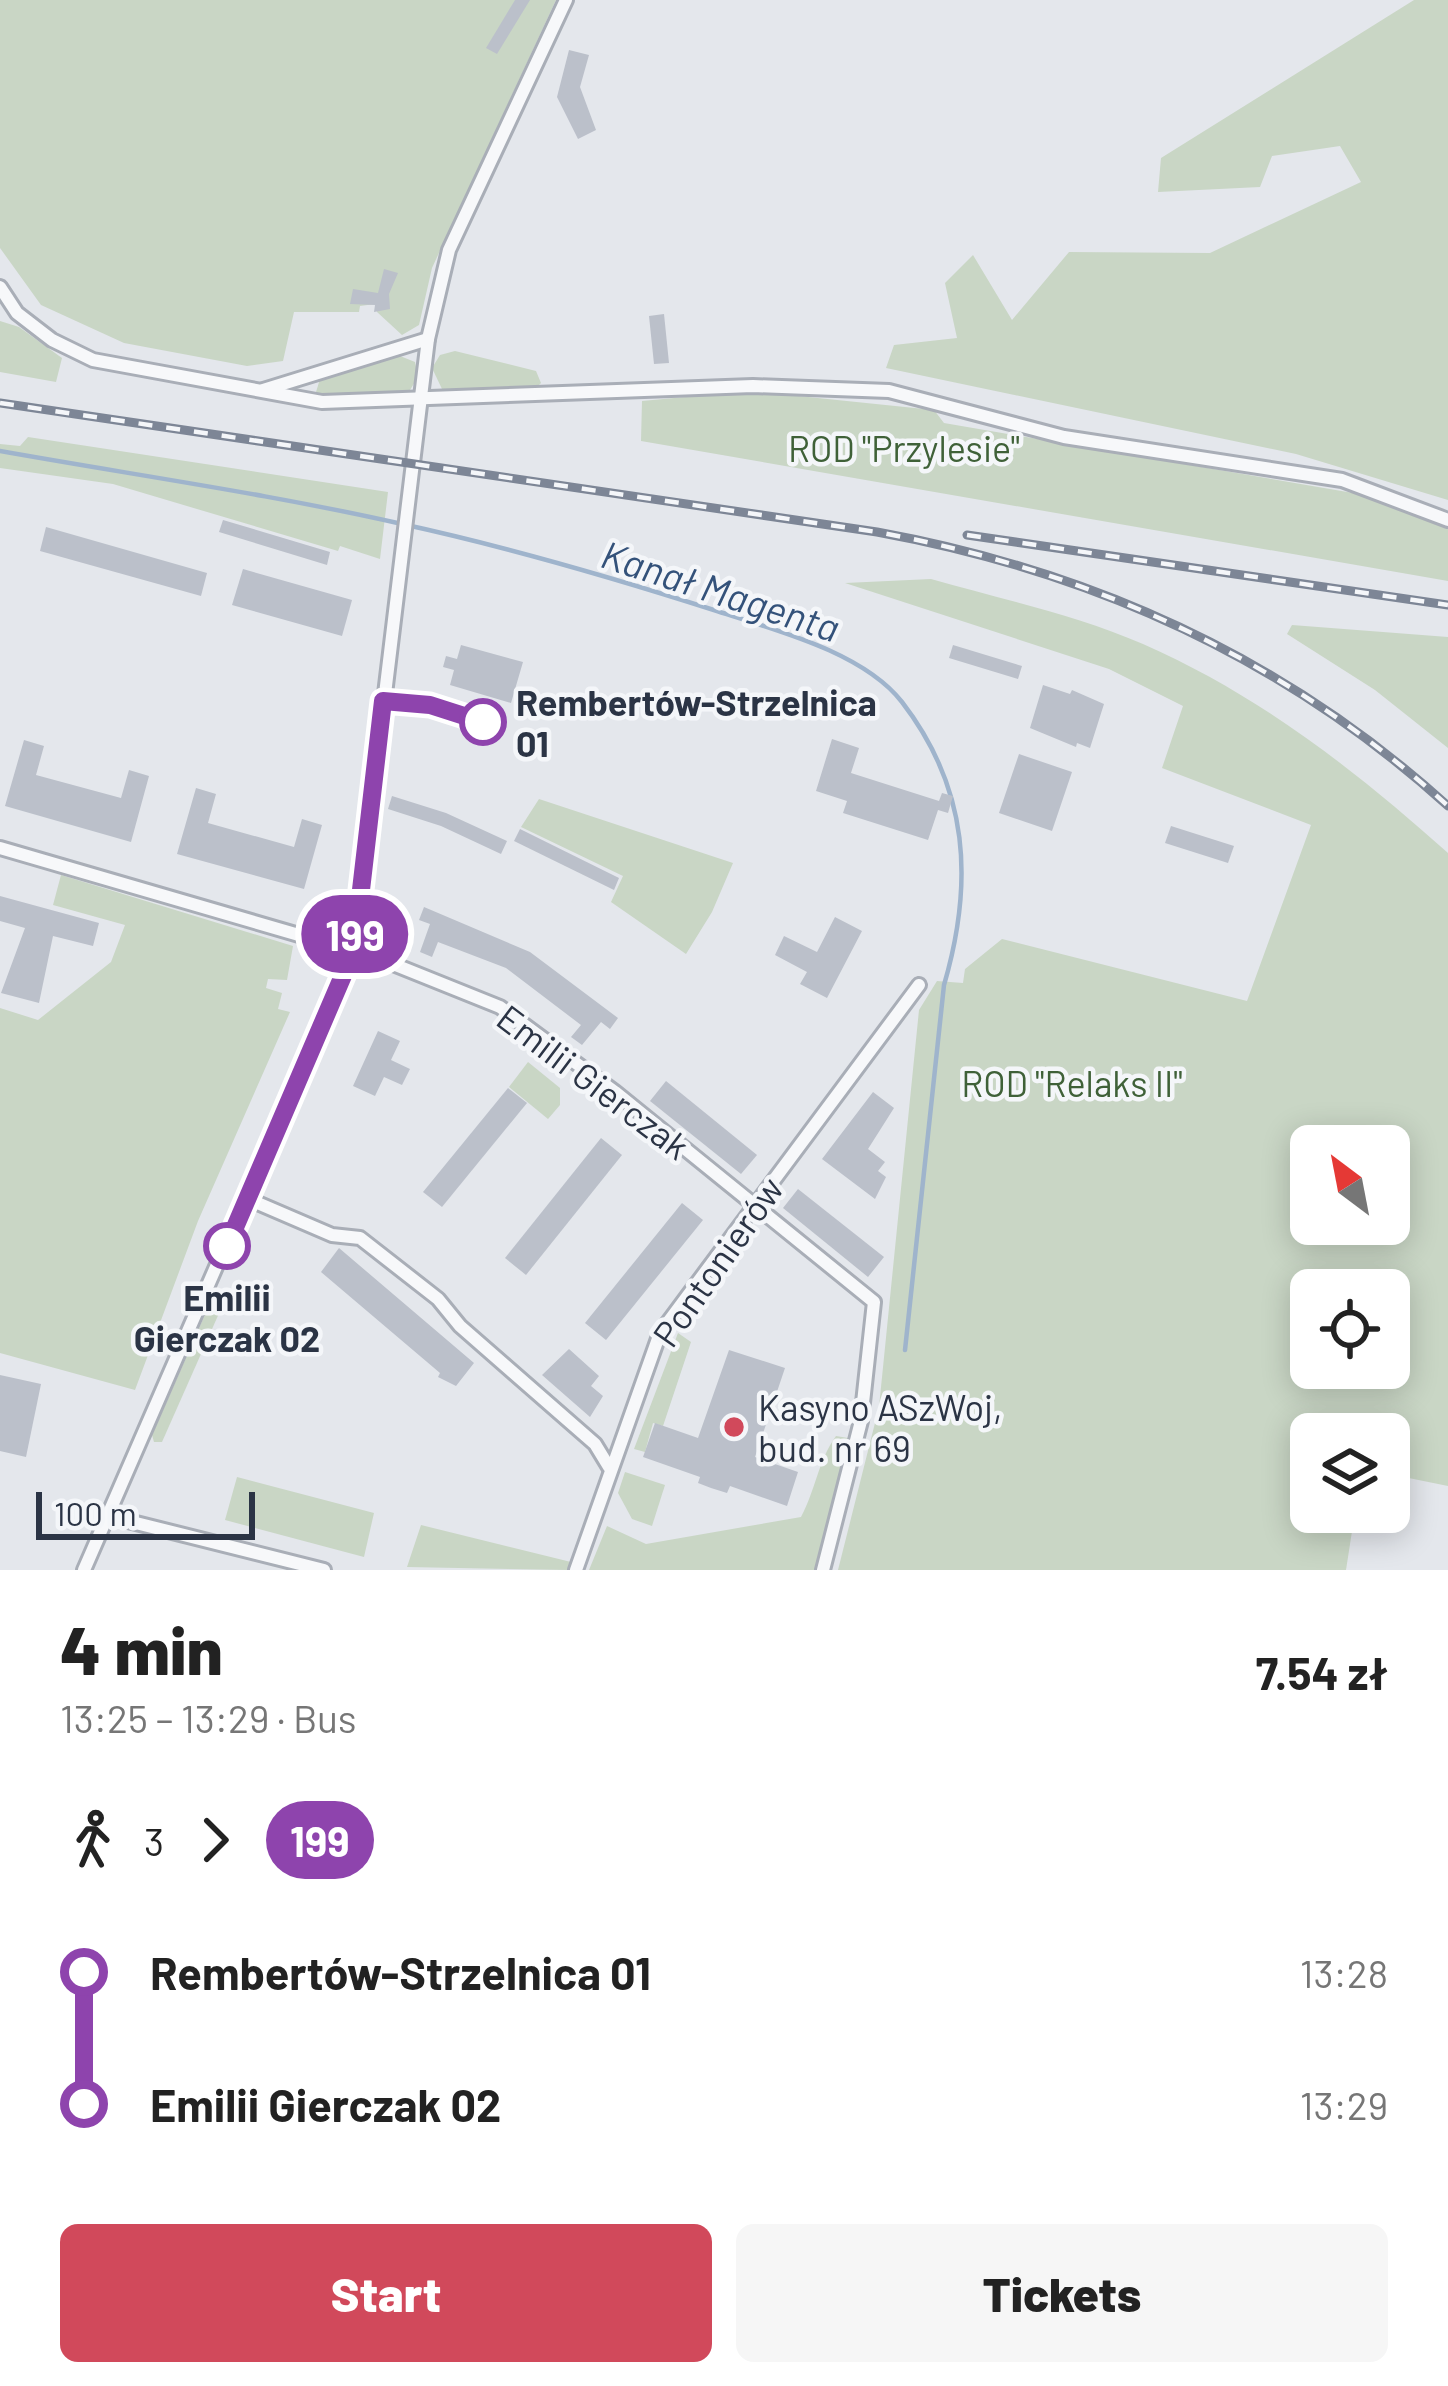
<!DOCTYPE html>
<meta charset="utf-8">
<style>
body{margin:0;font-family:Barlow,sans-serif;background:#f6f6f6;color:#222;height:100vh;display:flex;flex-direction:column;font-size:45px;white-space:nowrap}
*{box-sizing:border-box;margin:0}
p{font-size:39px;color:#767676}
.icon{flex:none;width:66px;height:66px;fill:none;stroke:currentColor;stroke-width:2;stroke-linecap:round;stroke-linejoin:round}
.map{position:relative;height:1570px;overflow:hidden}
.details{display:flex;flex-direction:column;background:#fff;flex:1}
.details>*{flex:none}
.badge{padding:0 24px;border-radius:39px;font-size:42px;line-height:78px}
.needle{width:78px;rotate:328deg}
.controls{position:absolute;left:1290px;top:1125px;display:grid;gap:24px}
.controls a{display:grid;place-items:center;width:120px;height:120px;border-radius:18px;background:#fff;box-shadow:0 6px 30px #0003;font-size:60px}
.scale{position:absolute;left:36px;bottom:30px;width:219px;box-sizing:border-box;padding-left:12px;border:6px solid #2b3445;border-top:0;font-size:33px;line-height:42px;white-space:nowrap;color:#2b3445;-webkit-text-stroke:9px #f4f6f9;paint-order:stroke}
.map>.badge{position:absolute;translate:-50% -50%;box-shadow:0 0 0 6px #fff}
.legs{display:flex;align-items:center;gap:18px;height:132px;padding:0 60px;font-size:39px}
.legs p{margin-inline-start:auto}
.overview{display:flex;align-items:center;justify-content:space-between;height:204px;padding:0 60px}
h1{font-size:66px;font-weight:800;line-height:90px}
.cta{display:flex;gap:24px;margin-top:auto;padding:24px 60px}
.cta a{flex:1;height:138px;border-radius:18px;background:#d1495b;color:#fff;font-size:48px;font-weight:800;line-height:138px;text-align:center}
.cta a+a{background:#f6f6f6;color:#222}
ul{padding:0 60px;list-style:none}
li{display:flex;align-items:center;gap:42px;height:132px;font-size:45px}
li i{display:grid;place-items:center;width:18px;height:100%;margin:0 15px;background:currentColor}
li i::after{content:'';width:30px;height:30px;margin:-15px;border:9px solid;border-radius:50%;background:#fff}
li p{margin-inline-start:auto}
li:first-child i{background:linear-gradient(#0000 50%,currentColor 0)}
li:last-child i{background:linear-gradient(currentColor 50%,#0000 0)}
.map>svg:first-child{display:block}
.green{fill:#c9d6c5;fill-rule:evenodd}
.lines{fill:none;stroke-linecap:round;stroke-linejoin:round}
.stream{stroke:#9fb4cc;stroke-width:4.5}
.building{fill:#bbc0ca}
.minor-casing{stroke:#a9aeb7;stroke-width:18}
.minor{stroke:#f7f8fa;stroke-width:12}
.rail-casing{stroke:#7d8696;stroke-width:9}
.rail{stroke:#f4f6f9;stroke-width:4.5;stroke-dasharray:14;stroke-linecap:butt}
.line-1-casing{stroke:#fff;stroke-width:27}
.line-1{stroke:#8e44ad;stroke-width:18}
.stop-1-dot{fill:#fff;stroke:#8e44ad;stroke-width:6}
.poi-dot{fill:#d1495b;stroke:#f4f6f9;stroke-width:4.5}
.labels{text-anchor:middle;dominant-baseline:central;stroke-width:9;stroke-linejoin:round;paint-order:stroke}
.park-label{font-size:36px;fill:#3f6138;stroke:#f4f6f9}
.stop-label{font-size:36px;font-weight:bold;fill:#2b3445;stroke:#f4f6f9;text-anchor:start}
.street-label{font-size:36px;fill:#2b3445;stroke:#f4f6f9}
.poi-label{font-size:36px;fill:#2b3445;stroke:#f4f6f9;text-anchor:start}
.water-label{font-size:39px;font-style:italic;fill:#34527a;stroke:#f4f6f9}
</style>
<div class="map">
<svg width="1448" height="1570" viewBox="0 0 1448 1570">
<rect width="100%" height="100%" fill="#e4e7ec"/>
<!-- green -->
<g class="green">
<polygon points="0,0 556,0 432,268 419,325 402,335 377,312 375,304 360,306 359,312 294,312 283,361 247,366 124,343 41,305 0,248"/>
<polygon points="1414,0 1448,0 1448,500 1296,454 886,368 894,345 957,338 945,283 973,255 1012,320 1069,252 1210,253 1361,182 1340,146 1272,156 1260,187 1158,192 1161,158"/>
<polygon points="0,321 19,327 62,358 56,382 0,372"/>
<polygon points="455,351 536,371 541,383 536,388 442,389 432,368 440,355"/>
<polygon points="395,354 415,362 418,377 410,390 322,397 316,392 320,379"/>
<polygon points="749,391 934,410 944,423 1359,494 1448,527 1448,581 641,441 642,401"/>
<polygon points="28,437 388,492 380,559 340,546 338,551 113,484 0,468 0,444 20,446"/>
<path d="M931 579C1001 599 1076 615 1143 644 1259 695 1355 770 1448 853V1486L1389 1474V1434H1311V1512H1355L1346 1570H838L879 1407 919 1010 937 981 963 983 965 969 1002 939 1247 1001 1311 825 1162 768 1183 706 1109 669 845 583ZM1389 1146V1224H1311V1146ZM1389 1290V1368H1311V1290Z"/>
<polygon points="1292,625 1448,637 1448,748 1375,690 1287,634"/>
<polygon points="539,799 733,863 712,912 686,954 611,902 623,876 521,827"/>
<polygon points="61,875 293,946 287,980 268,979 266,988 282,993 278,1009 290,1012 198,1221 135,1390 0,1353 0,1008 38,1020 111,962 125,925 53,905"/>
<polygon points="528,1062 560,1088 560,1105 548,1119 509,1087"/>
<polygon points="224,1289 228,1293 162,1442 154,1442 152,1435 211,1301"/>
<polygon points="678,1333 691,1342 663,1426 653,1423 645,1452 634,1449"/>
<path d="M836 1436 848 1438 816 1570H589L607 1526 646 1544 801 1517C816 1489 818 1461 836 1436Z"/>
<polygon points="625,1472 665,1485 652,1526 632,1519 618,1493"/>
<polygon points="237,1477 374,1513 364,1557 225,1520"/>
<polygon points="421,1525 571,1562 568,1570 407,1567"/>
</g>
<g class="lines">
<!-- stream -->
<path class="stream" d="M0 451C134 475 270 494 402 524 508 547 614 578 717 611 775 630 863 652 902 702 969 789 974 882 944 985L905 1350"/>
</g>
<!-- building -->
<g class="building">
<polygon points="515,0 530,0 497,54 486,48"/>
<polygon points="569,50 589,55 580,87 596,130 578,139 557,97"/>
<polygon points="384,269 398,273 389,294 390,309 374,312 375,305 350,304 353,289 378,293"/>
<polygon points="664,314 669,363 654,364 649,316"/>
<polygon points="223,520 330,552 327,565 219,532"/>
<polygon points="46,527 207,573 201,596 40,551"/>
<polygon points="243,569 352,600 342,636 232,605"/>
<polygon points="461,645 523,662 511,703 450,685 454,670 443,667 446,656 457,659"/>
<polygon points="953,645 1022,666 1018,679 949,658"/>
<polygon points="1043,685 1070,694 1072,690 1104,704 1090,748 1077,743 1076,747 1030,728"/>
<polygon points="832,739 859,748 851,773 939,801 942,793 953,796 948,813 938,810 928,840 843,813 847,801 816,791"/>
<polygon points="24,740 44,746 36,775 121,798 129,770 149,776 131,842 5,806"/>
<polygon points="1019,754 1072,772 1052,831 999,813"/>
<polygon points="196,788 216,794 208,823 294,847 302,819 322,825 304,889 177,854"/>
<polygon points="392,796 446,813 507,841 501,854 441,826 388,809"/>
<polygon points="1171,826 1234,846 1228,863 1165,843"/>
<polygon points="520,829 619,878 614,890 514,841"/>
<polygon points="0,896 99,923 93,946 53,936 39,1003 1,993 25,928 0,921"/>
<polygon points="424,907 530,952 618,1018 610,1029 601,1022 582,1045 571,1037 581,1025 506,968 438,942 432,957 420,952 430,924 419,920"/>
<polygon points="835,917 862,931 827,998 800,984 807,972 775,955 784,936 817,952"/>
<polygon points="378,1031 400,1041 391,1060 410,1069 402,1085 384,1077 375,1096 353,1086"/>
<polygon points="666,1081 757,1155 741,1174 650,1101"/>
<polygon points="508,1088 527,1103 442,1207 423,1192"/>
<polygon points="873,1092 894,1108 868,1149 885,1162 878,1171 886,1177 875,1199 822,1159"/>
<polygon points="601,1138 622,1155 526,1275 505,1258"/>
<polygon points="798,1189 884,1257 868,1277 783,1208"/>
<polygon points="682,1203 703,1220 606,1340 585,1323"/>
<polygon points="339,1248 474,1363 456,1386 438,1377 440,1373 321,1272"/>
<polygon points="569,1349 599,1376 591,1386 603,1396 590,1417 542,1375"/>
<polygon points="729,1350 785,1368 755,1457 798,1472 787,1506 730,1486 727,1493 711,1488 698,1483 700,1477 643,1457 655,1423 698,1438"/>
<polygon points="0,1375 41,1384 26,1457 0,1451"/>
</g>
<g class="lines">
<defs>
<g id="minor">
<polyline points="0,287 17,313 52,340 93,360 322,402 753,386 889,391 1064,437 1342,480 1448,520"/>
<polyline points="263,390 428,339"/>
<polyline points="0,848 378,958 500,1007 615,1092 874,1302 861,1421 823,1570"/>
<polyline points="248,1199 332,1235 360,1238 438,1299 460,1326 595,1444 609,1467"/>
<polyline points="108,1516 324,1570"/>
<polyline points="84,1570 354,950 428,339 449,250 566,0"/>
<polyline points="576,1570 660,1333 919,985"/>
</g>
</defs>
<!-- minor casing -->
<use href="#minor" class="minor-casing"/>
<!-- minor -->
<use href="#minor" class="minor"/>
<defs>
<g id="rail">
<path d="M0 403 877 532C1091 571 1286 659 1448 806"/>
<polyline points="967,535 1448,605"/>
</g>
</defs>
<!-- rail casing -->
<use href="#rail" class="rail-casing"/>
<!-- rail -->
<use href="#rail" class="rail"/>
</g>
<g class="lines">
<defs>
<polyline id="line-1" points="227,1246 354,950 383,701 430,705 483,722"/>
</defs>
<!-- line-1 casing -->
<use href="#line-1" class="line-1-casing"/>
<!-- line-1 -->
<use href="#line-1" class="line-1"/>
</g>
<!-- markers -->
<g class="stop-1-dot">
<circle cx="483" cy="722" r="21"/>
<circle cx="227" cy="1246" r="21"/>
</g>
<circle class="poi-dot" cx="734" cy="1427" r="12"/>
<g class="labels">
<!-- park labels -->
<g class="park-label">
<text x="904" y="447">ROD "Przylesie"</text>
<text x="1072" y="1082">ROD "Relaks II"</text>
</g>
<!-- stop labels -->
<g class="stop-label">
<text x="516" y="701">Rembertów-Strzelnica<tspan x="516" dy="41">01</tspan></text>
<text x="227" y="1296" text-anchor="middle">Emilii<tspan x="227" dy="41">Gierczak 02</tspan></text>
</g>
<!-- street labels -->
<g class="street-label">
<text transform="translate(594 1081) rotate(37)">Emilii Gierczak</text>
<text transform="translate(717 1261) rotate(-55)">Pontonierów</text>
</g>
<!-- poi labels -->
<g class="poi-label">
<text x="758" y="1406">Kasyno ASzWoj,<tspan x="758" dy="41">bud. nr 69</tspan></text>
</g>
<!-- water labels -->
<g class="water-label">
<text transform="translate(721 590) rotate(18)">Kanał Magenta</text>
</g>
</g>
</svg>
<div class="controls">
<a><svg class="needle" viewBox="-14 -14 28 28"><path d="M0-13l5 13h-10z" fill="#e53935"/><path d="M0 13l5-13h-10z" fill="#767676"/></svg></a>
<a><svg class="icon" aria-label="locate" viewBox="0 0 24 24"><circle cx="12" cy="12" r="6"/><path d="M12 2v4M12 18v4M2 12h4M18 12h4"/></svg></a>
<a><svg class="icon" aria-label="layers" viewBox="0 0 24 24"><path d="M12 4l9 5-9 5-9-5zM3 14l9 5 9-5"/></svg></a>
</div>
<div class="scale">100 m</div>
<b class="badge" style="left:355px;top:934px;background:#8e44ad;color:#fff">199</b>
</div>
<section class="details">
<div class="overview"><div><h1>4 min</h1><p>13:25 – 13:29 · Bus</p></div><b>7.54 zł</b></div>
<div class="legs"><svg class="icon" aria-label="walk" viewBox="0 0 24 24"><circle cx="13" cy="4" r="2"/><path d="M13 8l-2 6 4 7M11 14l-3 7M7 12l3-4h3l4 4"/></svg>3<svg class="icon" aria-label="forward" viewBox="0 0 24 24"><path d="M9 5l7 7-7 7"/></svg><b class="badge" style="background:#8e44ad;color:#fff">199</b></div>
<ul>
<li><i style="color:#8e44ad"></i><b>Rembertów-Strzelnica 01</b><p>13:28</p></li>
<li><i style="color:#8e44ad"></i><b>Emilii Gierczak 02</b><p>13:29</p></li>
</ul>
<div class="cta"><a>Start</a><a>Tickets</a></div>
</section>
